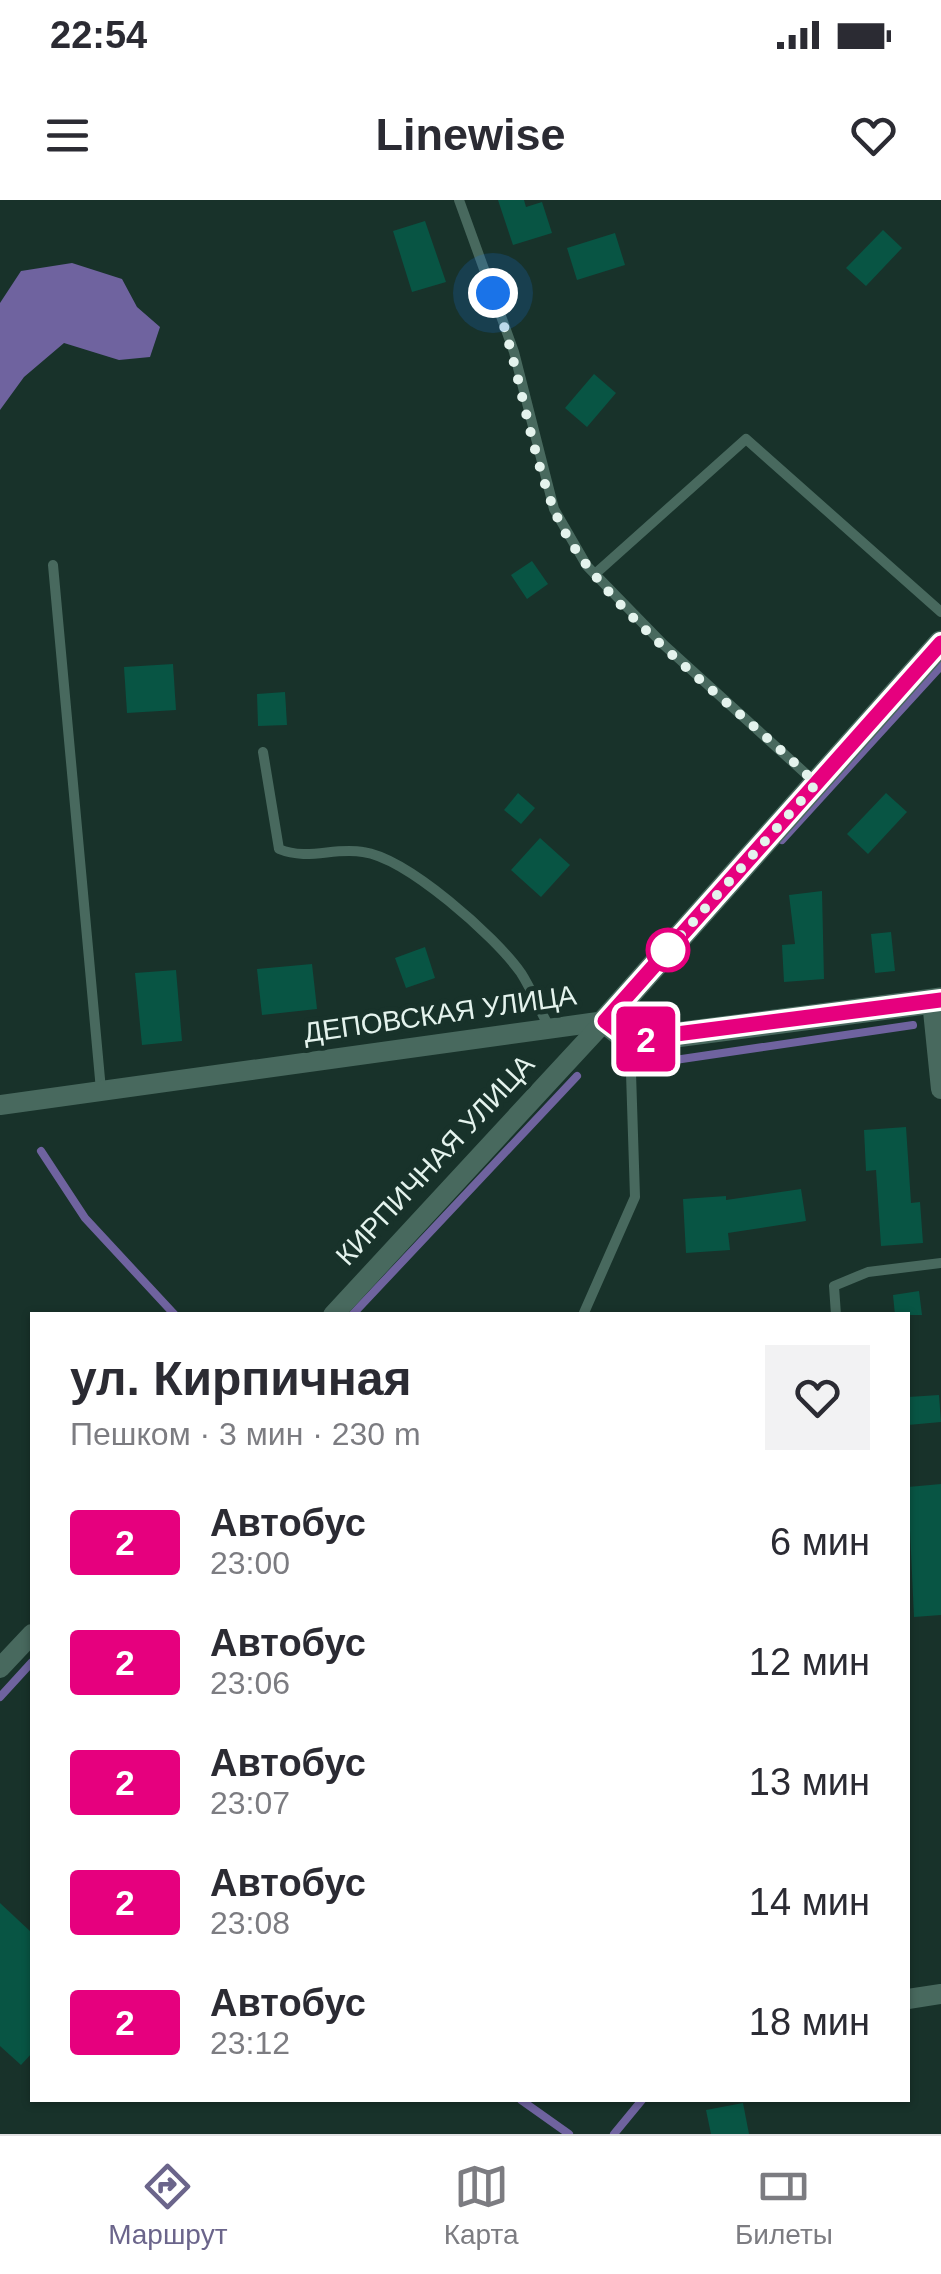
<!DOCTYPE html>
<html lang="ru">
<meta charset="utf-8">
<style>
body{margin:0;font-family:Helvetica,sans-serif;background:#f2f2f3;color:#2b2b33;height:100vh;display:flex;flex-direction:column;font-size:38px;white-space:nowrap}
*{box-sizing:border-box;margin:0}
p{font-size:32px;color:#7c7c81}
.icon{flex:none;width:55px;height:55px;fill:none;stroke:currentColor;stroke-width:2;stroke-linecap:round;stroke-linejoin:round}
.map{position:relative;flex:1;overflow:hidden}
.side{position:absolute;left:30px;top:1112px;width:880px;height:790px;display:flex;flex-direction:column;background:#fff;border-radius:0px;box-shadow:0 2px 8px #0004}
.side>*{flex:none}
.badge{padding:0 20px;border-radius:8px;font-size:35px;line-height:65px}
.you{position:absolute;width:50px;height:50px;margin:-25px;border:8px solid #fff;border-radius:50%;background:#1a73e8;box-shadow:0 0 0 15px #1a73e833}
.map>.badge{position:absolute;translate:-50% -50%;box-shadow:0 0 0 5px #fff}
.round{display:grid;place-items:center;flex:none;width:105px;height:105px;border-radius:0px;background:#f2f2f3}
.head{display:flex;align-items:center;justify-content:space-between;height:170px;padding:0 40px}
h1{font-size:48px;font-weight:600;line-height:75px}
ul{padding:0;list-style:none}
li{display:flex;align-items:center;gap:30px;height:120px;padding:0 40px}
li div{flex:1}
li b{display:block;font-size:38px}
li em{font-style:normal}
li .badge{min-width:110px;font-weight:700;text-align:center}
.status{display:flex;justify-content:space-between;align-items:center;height:70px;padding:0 50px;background:#fff;direction:ltr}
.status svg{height:28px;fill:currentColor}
header{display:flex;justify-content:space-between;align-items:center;height:130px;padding:0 40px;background:#fff;font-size:45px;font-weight:600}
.dock{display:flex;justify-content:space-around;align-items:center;height:140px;border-top:2px solid #e1e1e2;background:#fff;font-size:28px;color:#7c7c81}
.dock a{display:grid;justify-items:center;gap:5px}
.dock .on{color:#6b658b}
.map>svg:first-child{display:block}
.water{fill:#6f639f}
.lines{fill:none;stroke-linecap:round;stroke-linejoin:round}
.stream{stroke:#6f639f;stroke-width:8}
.building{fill:#085544}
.service{stroke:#48695e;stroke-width:10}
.minor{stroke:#48695e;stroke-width:20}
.tertiary{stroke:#48695e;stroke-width:25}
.line-casing{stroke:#fff;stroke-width:22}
.line{stroke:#e6007e;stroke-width:15}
.walk{stroke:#e4f3ed;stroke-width:10;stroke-dasharray:0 18}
.stop-dot{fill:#fff;stroke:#e6007e;stroke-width:5}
.labels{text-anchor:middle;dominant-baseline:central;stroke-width:10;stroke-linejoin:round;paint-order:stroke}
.street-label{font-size:28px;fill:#e4f3ed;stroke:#18322a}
</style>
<div class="status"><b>22:54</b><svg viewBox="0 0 49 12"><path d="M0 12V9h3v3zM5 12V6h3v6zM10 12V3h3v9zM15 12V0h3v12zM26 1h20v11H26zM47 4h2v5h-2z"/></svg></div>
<header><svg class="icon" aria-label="menu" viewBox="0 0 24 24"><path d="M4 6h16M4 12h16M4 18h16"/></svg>Linewise<svg class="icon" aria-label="heart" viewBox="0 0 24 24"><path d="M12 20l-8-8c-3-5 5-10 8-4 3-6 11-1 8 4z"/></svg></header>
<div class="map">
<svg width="941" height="1934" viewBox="0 0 941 1934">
<rect width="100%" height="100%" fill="#18322a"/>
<!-- water -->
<polygon class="water" points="72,63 122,79 137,107 160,127 150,157 119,160 64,143 24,177 0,210 0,103 21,71"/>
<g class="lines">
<!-- stream -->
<g class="stream">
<polyline points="782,640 941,466"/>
<polyline points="641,865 913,825"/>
<polyline points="41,951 85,1018 175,1115"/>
<polyline points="352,1115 577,876"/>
<polyline points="0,1497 32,1462"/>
<polyline points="521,1900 569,1934"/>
<polyline points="614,1934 642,1900"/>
</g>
</g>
<!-- building -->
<g class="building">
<polygon points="498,0 524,0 526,7 542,2 552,33 513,45"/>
<polygon points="425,21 446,82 412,92 393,31"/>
<polygon points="883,30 902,48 866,86 846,68"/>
<polygon points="615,33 625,65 577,80 567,48"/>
<polygon points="594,174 616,193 587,227 565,208"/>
<polygon points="532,361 548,384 527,399 511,375"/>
<polygon points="173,464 176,510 127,513 124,467"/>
<polygon points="285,492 287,525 258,526 257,494"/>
<polygon points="518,593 535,608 521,624 504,610"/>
<polygon points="886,593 907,612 868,654 847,634"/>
<polygon points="540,638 570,665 541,697 511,670"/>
<polygon points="822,691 824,779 784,782 782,745 795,744 789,695"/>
<polygon points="891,732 895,771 875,773 871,734"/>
<polygon points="425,747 435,778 406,788 395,758"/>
<polygon points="312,764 317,809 262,815 257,769"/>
<polygon points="176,770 182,841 142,845 135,773"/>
<polygon points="906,927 911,1003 920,1002 923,1043 881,1046 876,970 866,971 864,930"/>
<polygon points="801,989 806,1021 728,1033 730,1050 686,1053 683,999 726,996 726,1000"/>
<polygon points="919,1091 922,1115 895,1115 893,1095"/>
<polygon points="939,1195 941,1222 908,1225 908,1197"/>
<polygon points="941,1284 941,1415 914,1417 908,1287"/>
<polygon points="0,1703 32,1733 32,1853 21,1865 0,1846"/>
<polygon points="743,1903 749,1934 711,1934 706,1910"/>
</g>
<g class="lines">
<!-- service -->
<g class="service">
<polyline points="459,0 514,152 554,309 587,366 664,445 816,583"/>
<polyline points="53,365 101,890"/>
<polyline points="595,374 746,239 941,412"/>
<path d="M263 552 279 649C308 661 333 647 363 652 407 658 495 736 521 773 532 790 539 810 550 828"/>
<polyline points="583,1115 635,997 630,842"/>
<polyline points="836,1115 834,1086 868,1072 941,1063"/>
</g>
<!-- minor -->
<g class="minor">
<polyline points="932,801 941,889"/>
<polyline points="0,905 605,821"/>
<polyline points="333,1115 605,821"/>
<polyline points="0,1468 32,1434"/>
<polyline points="908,1799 941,1794"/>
</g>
<!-- tertiary -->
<polyline class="tertiary" points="941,443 605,821 630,841 941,800"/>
</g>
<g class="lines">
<defs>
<polyline id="line" points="941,443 605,821 630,840 941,800"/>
</defs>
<!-- line casing -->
<use href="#line" class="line-casing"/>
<!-- line -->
<use href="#line" class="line"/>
<!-- walk -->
<path class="walk" d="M493 93C519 163 527 238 553 307 590 405 743 508 816 584L668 750"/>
</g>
<!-- markers -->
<circle class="stop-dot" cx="668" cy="750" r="20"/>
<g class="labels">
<!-- street labels -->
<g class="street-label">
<text transform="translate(440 814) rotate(-8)">ДЕПОВСКАЯ УЛИЦА</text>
<text transform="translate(435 960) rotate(-47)">КИРПИЧНАЯ УЛИЦА</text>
</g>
</g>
</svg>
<div class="you" style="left:493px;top:93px"></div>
<b class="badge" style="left:646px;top:839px;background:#e6007e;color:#fff">2</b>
<section class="side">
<div class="head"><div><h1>ул. Кирпичная</h1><p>Пешком · 3 мин · 230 m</p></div><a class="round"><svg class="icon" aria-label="heart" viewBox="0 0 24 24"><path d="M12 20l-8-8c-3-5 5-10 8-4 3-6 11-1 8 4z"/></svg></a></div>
<ul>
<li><span class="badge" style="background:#e6007e;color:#fff">2</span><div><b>Автобус</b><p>23:00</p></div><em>6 мин</em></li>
<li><span class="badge" style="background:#e6007e;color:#fff">2</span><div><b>Автобус</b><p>23:06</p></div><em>12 мин</em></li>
<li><span class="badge" style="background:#e6007e;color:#fff">2</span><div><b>Автобус</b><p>23:07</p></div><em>13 мин</em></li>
<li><span class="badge" style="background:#e6007e;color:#fff">2</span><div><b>Автобус</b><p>23:08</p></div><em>14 мин</em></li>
<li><span class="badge" style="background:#e6007e;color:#fff">2</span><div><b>Автобус</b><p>23:12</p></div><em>18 мин</em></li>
</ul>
</section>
</div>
<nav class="dock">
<a class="on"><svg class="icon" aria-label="directions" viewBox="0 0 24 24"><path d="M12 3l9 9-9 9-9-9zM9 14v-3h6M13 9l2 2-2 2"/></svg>Маршрут</a>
<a><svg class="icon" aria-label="map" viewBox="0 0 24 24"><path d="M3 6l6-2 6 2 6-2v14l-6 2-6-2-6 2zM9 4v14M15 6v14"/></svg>Карта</a>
<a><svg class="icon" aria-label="tickets" viewBox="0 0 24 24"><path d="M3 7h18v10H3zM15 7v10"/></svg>Билеты</a>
</nav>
